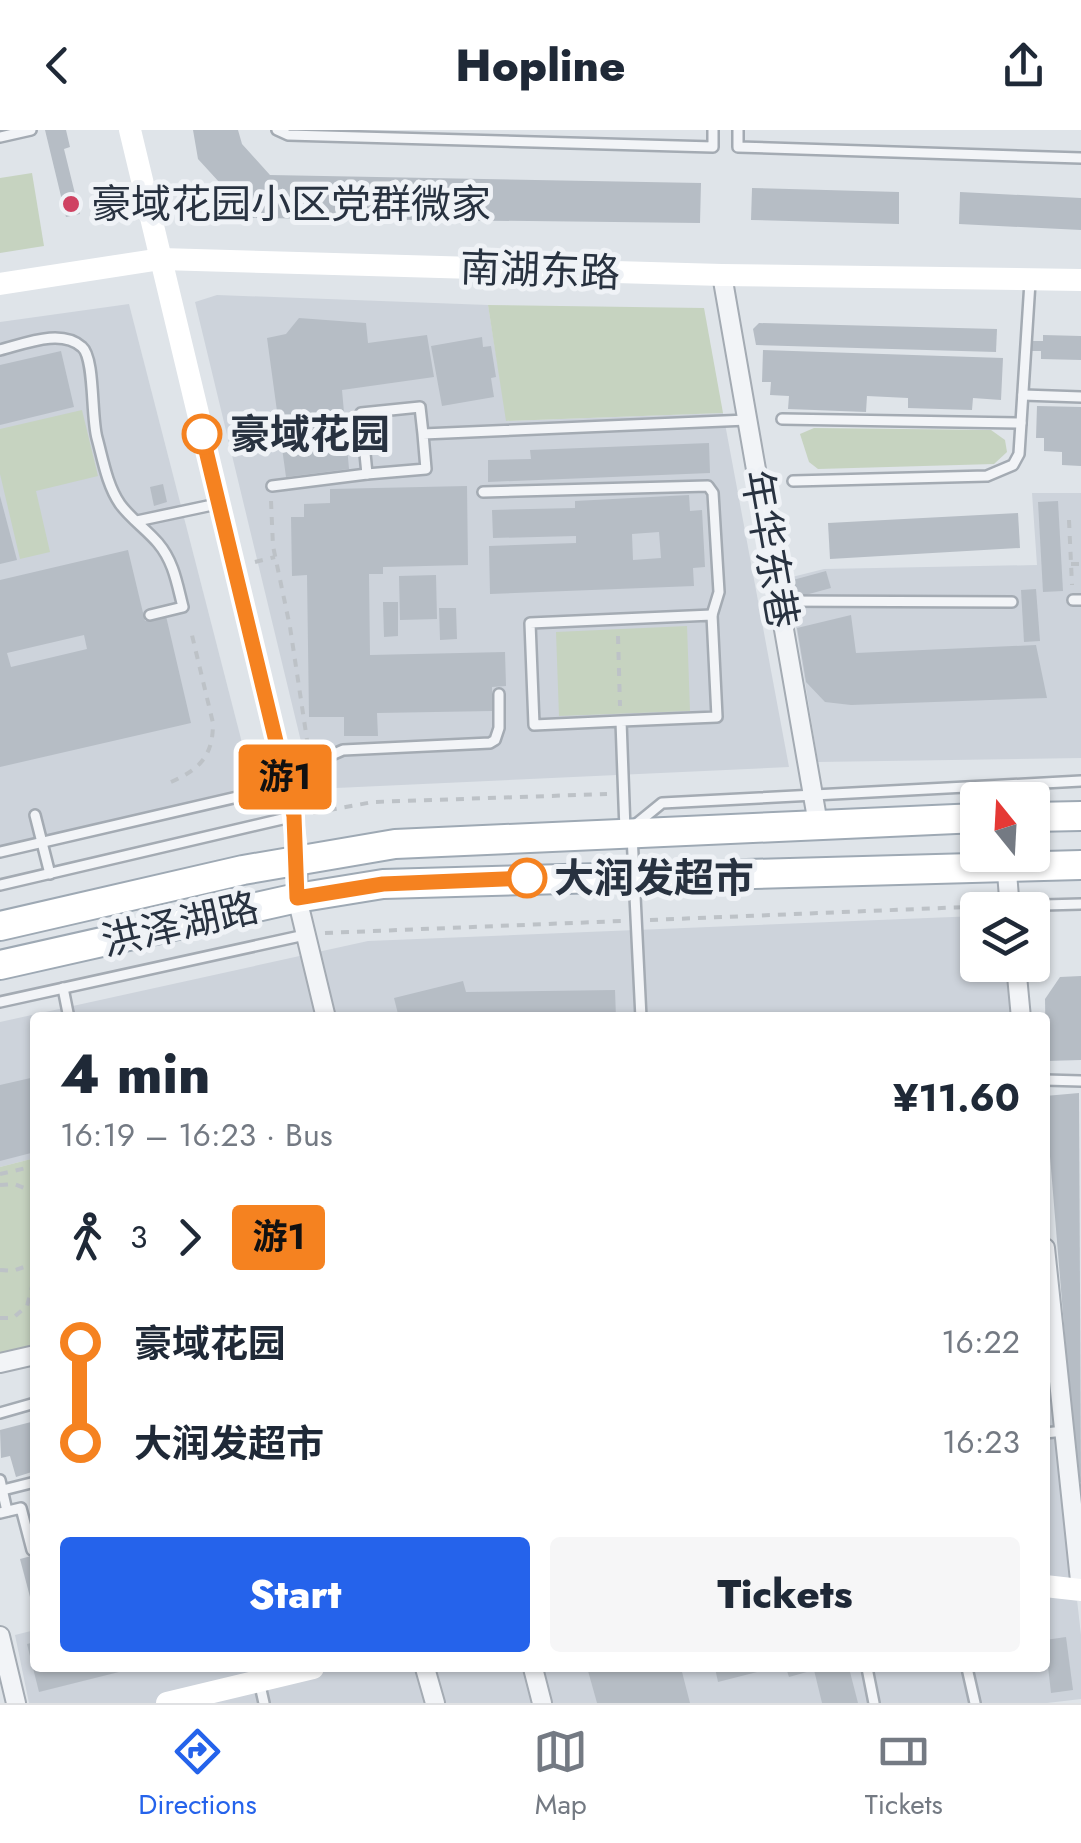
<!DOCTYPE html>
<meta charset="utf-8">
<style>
body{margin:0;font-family:Jost,"Noto Sans SC",sans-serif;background:#f6f6f7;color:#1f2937;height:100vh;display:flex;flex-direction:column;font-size:38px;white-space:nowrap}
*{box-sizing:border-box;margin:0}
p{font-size:32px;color:#747a83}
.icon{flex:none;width:55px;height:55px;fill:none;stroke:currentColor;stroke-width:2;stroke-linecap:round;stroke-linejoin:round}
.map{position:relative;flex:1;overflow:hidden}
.panel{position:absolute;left:30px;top:882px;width:1020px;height:660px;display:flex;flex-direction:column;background:#fff;border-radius:10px;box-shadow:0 2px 8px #0004}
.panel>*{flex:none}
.badge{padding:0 20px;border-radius:8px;font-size:35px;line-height:65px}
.needle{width:65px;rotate:342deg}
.tools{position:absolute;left:960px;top:652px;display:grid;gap:20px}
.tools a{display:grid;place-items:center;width:90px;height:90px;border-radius:10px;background:#fff;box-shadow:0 2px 8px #0004;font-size:50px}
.map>.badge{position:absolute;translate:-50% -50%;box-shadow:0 0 0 5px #fff}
.legs{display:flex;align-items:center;gap:15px;height:110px;padding:0 30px;font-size:32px}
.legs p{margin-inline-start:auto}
.summary{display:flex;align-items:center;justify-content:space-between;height:170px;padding:0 30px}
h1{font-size:55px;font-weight:800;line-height:75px}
.cta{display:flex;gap:20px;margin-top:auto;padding:20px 30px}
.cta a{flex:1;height:115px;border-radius:10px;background:#2563eb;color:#fff;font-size:40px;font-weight:800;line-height:115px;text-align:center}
.cta a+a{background:#f6f6f7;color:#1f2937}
ul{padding:0 30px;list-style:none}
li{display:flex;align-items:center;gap:35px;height:100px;font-size:38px}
li i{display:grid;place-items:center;width:15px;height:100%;margin:0 12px;background:currentColor}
li i::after{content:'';width:25px;height:25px;margin:-12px;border:8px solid;border-radius:50%;background:#fff}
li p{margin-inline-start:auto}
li:first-child i{background:linear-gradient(#0000 50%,currentColor 0)}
li:last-child i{background:linear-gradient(currentColor 50%,#0000 0)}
header{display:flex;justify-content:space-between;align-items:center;height:130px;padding:0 30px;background:#fff;font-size:45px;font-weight:800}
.tab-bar{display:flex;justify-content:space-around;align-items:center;height:140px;border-top:2px solid #e0e1e3;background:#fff;font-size:28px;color:#747a83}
.tab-bar a{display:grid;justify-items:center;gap:5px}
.tab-bar .current{color:#2563eb}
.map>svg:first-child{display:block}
.built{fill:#cdd3db}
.green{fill:#c6d3c0}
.building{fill:#b6bdc5;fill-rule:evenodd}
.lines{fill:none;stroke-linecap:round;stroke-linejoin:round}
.lane-casing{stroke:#a4abb3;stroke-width:14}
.street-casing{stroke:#a4abb3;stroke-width:22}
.primary-casing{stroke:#9ea9b4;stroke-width:32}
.path{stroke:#bdc2c7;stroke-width:4;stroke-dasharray:8 8;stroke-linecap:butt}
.lane{stroke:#f2f4f7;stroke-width:9}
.street{stroke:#f2f4f7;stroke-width:18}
.secondary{stroke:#fff;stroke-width:22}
.primary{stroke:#fff;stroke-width:28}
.line-1-casing{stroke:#fff;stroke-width:22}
.line-1{stroke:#f58220;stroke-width:15}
.poi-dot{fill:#cf4262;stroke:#eff2f6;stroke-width:4}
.stop-1-dot{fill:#fff;stroke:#f58220;stroke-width:5}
.labels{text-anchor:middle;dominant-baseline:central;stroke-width:10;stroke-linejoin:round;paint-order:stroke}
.poi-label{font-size:40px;fill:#283240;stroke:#eff2f6;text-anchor:start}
.street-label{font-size:40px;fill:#283240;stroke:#eff2f6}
.stop-label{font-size:40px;font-weight:bold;fill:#283240;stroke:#eff2f6;text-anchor:start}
</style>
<header><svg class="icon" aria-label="back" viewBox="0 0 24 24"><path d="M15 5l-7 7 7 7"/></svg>Hopline<svg class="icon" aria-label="share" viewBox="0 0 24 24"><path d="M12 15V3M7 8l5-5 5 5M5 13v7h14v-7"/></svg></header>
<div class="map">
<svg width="1081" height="1573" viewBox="0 0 1081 1573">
<rect width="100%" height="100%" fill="#dfe4e9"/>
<!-- built -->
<g class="built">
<polygon points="217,165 488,175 507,291 723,283 789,637 336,658 304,624 195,172"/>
<polygon points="129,174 249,640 231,675 0,728 0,192"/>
<polygon points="1032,363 1081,363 1081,628 818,632 788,448 824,439 1037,435"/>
<polygon points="977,786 978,835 1007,835 1013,887 35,888 35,1028 0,1037 0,892 368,811"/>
<polygon points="1045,1187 1081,1505 1081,1569 1047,1573 29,1573 15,1505 35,1500 35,1538 1045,1538"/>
</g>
<!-- green -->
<g class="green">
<polygon points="32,43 44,116 0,123 0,48"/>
<polygon points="488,175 704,178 723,283 506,291"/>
<polygon points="82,280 98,346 36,361 50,422 20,429 0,344 0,299"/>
<polygon points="814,298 991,300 1005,310 1007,322 994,334 818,339 809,332 800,304"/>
<polygon points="687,496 690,581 559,586 556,502"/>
<polygon points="35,1028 35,1218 0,1227 0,1037"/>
</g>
<!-- building -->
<g class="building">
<polygon points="45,0 66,0 70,17 64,19 80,84 66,87"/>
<polygon points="193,0 238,0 242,14 270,45 701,53 700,93 252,88 198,29"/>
<polygon points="752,58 899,62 899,94 751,90"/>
<polygon points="960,62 1081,68 1081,100 959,94"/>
<polygon points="299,188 366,193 368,213 427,205 434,247 342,260 349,339 286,347 267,208 286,204"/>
<polygon points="759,193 997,199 996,222 756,215 753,199"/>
<polygon points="1043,205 1081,206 1081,230 1041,229 1041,221 1031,221 1032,211 1043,211"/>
<polygon points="482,207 483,217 491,216 496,247 491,248 494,267 442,276 431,216"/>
<polygon points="763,220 1003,228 1001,270 973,268 972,280 908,278 908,268 867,266 866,282 788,279 789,266 770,265 771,252 762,252"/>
<polygon points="61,221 74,277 0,295 0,235"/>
<polygon points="1037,276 1081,277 1081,336 1062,335 1062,322 1044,321 1044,308 1036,308"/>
<polygon points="709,313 710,343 488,352 488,330 531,329 530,320"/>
<polygon points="163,354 167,372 154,376 150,357"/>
<polygon points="467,356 468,435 383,437 383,444 369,444 370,525 505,522 506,556 492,557 492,581 377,583 378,606 344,606 344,587 309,587 307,445 292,446 291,387 304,387 304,374 330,373 330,359"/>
<path d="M689 365 690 381 702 380 705 437 693 438 694 456 490 464 489 416 576 413V406L493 408 492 380 575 378V371ZM659 402 661 428 633 430 632 404Z"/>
<polygon points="0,366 17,430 0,434"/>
<polygon points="1058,371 1063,461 1043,462 1038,372"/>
<polygon points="1018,383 1020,418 830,429 828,393"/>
<path d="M128 420 145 491 166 486 191 593 0 637V450ZM84 505 87 519 11 537 7 523Z"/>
<polygon points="826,441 831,458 798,467 793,450"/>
<polygon points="436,445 437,489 400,490 399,446"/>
<polygon points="1036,459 1040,511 1024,512 1021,460"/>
<polygon points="383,472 398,472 398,506 384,507"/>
<polygon points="439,478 456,478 457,509 440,510"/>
<polygon points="851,485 856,523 1036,515 1047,568 851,575 825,572 806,552 797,498"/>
<polygon points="1081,846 1081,930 1046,931 1045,869 1060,847"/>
<polygon points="463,851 466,862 615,860 616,888 399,888 394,868"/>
<polygon points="35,947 35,1022 0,1031 0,955"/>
<polygon points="1079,963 1081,1352 1077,1353 1045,966"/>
<polygon points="35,1291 35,1341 16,1347 10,1326 1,1328 0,1300"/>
<polygon points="35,1425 35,1482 34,1482 20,1429"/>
<polygon points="1066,1507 1073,1560 1051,1563 1045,1510"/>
<polygon points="35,1512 35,1538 131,1539 39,1562 27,1514"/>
<polygon points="603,1538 681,1538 690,1573 597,1573 588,1541"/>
<polygon points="715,1538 769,1538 769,1539 718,1552"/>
<polygon points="786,1538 849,1538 858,1573 822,1573 814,1540 789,1547"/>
</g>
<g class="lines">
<defs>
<g id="lane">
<polyline points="277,0 288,5 713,17 713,0"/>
<polyline points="738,0 738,17 1081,28"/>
<polyline points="0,7 31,0"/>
<path d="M0 220C24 214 61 198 82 217 95 228 91 287 97 308 103 330 107 355 120 374 130 388 146 399 158 413 174 432 177 454 183 477L150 485"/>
<polyline points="1023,265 1081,267"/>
<polyline points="782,289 1021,293"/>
<polyline points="423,304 426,339 367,344 361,283 420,277 423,304 747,290"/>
<polyline points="793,351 987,346 1013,335 1019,324 1030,152"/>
<polyline points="272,356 367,344"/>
<polyline points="483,362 708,356 713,363 719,462 712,485"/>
<polyline points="137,391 217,374"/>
<polyline points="1073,470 1081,470"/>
<polyline points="779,471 1012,472"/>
<polyline points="621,591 717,587 712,485 530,493 534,595 621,591 625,700"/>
<polyline points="287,646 311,640 325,628 343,620 490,613 495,610 499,598 499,564"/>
<polyline points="35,685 50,744"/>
<polyline points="635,695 662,673 1081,651"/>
<polyline points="632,705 641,888"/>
<polyline points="0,722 285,656"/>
<polyline points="0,755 291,687"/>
<polyline points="1010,776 1081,774"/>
<polyline points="63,858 69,888"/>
<polyline points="0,872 305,805"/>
<polyline points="1045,950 1081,951"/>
<polyline points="0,1283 35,1273"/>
<polyline points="1045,1303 1064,1301"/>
<polyline points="0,1350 7,1381"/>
<polyline points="3,1360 35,1352"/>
<polyline points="0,1383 21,1378 32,1420 35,1419"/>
<polyline points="867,1538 874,1573"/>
<polyline points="967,1538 975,1573"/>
<polyline points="259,1551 264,1573"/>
</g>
<g id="street">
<polyline points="722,145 818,694"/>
<polyline points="298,729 297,768 326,888"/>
<polyline points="1006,730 1010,780"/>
<polyline points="1016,835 1021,888"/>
<polyline points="1045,1118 1081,1460"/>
<polyline points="0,1233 35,1225"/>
<polyline points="0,1506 16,1573"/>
<polyline points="425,1538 435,1573"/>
<polyline points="533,1538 542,1573"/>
</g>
<g id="primary">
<polyline points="1032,687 1081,686"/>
<polyline points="0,796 243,740 395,714 978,688"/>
<polyline points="0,835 297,768 383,754 1081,735"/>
</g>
</defs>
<!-- lane casing -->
<use href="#lane" class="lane-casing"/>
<!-- street casing -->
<use href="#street" class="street-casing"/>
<!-- primary casing -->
<use href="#primary" class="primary-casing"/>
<!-- path -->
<g class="path">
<polyline points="271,371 273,416 290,497 309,623"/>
<polyline points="1069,390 1072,455"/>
<polyline points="255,432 275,427"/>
<polyline points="1071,434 1081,434"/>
<polyline points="618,506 620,576"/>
<path d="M171 652C200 639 213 626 213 593L191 501"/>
<polyline points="313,683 373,672 607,664"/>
<polyline points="650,790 990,776"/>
<polyline points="325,803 621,791"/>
<polyline points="0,1044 35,1036"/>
<polyline points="0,1055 14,1054 35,1062"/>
<polyline points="0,1140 13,1141 35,1133"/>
<polyline points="0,1188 13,1188 27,1176 35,1145"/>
</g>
<!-- lane -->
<use href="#lane" class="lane"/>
<!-- street -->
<use href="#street" class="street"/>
<!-- secondary -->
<g class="secondary">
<polyline points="130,0 291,671 298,729"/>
<polyline points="0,154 161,129 722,145 1081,150"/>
<polyline points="1045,1456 1081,1460"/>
<polyline points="167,1573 313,1538"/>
</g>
<!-- primary -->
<use href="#primary" class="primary"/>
</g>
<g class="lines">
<defs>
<polyline id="line-1" points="202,304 294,686 297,768 383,754 527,748"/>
</defs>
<!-- line-1 casing -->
<use href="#line-1" class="line-1-casing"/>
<!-- line-1 -->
<use href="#line-1" class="line-1"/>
</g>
<!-- markers -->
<circle class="poi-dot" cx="71" cy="74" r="10"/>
<g class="stop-1-dot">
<circle cx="202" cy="304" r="18"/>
<circle cx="527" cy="748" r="18"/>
</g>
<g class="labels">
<!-- poi labels -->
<g class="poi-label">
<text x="91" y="74">豪域花园小区党群微家</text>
</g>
<!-- street labels -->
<g class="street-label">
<text transform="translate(540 140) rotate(2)">南湖东路</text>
<text transform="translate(770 419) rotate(80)">年华东巷</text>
<text transform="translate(180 794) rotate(-13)">洪泽湖路</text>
</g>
<!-- stop labels -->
<g class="stop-label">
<text x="230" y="304">豪域花园</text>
<text x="554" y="748">大润发超市</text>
</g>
</g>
</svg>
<div class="tools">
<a><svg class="needle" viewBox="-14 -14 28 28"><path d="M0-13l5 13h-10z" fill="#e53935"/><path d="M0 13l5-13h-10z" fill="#747a83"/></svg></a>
<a><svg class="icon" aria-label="layers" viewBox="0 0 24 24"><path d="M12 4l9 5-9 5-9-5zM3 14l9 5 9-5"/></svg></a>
</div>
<b class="badge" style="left:285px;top:647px;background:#f58220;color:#111">游1</b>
<section class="panel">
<div class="summary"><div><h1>4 min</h1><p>16:19 – 16:23 · Bus</p></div><b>¥11.60</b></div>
<div class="legs"><svg class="icon" aria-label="walk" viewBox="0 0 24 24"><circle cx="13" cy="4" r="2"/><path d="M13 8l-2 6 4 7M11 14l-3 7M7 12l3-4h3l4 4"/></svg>3<svg class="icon" aria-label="forward" viewBox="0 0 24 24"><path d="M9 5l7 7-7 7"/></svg><b class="badge" style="background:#f58220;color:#111">游1</b></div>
<ul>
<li><i style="color:#f58220"></i><b>豪域花园</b><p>16:22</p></li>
<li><i style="color:#f58220"></i><b>大润发超市</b><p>16:23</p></li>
</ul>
<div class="cta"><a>Start</a><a>Tickets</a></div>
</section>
</div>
<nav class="tab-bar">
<a class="current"><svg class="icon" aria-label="directions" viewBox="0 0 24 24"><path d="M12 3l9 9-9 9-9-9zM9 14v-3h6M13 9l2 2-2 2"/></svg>Directions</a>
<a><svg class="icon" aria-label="map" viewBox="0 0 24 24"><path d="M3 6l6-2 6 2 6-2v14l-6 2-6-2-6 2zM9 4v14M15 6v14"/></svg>Map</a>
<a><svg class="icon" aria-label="tickets" viewBox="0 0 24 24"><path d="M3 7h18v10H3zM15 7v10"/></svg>Tickets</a>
</nav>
